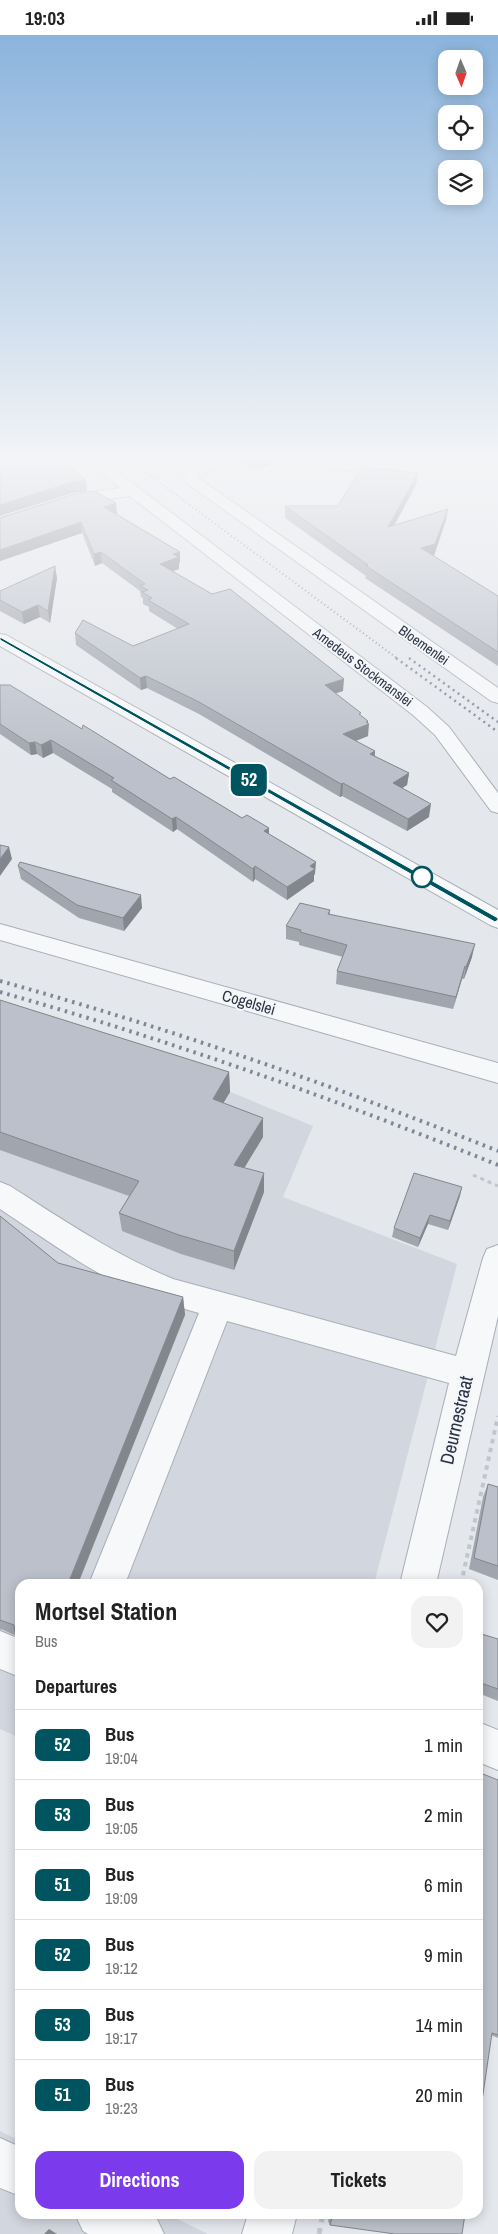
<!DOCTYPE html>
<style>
body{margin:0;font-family:"Archivo Narrow",sans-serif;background:#f2f2f2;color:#222;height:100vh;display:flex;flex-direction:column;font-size:19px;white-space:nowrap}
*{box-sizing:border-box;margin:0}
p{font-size:16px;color:#767676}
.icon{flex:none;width:28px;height:28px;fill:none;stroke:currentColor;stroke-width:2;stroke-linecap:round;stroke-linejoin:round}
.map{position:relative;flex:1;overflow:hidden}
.side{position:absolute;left:15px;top:1544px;width:468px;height:640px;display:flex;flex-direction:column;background:#fff;border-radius:15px;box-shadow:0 2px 12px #0003}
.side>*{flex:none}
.badge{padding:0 10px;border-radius:8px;font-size:18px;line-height:32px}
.needle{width:32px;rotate:178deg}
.controls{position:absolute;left:438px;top:15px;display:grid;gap:10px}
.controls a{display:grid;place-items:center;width:45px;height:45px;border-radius:10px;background:#fff;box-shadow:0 2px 12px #0003;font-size:25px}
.map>.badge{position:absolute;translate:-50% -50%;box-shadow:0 0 0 2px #fff}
h2{padding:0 20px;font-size:19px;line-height:45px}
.round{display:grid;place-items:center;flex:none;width:52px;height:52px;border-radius:15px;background:#f2f2f2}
.overview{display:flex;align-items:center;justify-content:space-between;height:85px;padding:0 20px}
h1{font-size:24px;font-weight:700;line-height:38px}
.action{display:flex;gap:10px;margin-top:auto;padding:10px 20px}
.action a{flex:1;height:58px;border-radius:15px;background:#7c3aed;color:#fff;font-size:20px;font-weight:700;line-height:58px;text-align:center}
.action a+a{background:#f2f2f2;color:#222}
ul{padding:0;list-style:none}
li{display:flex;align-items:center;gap:15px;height:70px;padding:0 20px;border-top:1px solid #e0e0e0}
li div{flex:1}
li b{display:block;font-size:19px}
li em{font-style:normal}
li .badge{min-width:55px;font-weight:700;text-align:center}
.status{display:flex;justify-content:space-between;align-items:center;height:35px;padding:0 25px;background:#fff;direction:ltr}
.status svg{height:14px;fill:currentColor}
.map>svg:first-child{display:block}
.built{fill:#d2d6de}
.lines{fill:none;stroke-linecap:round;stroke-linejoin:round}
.minor-casing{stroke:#a9aeb7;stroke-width:2}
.path-far2{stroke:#c2c5cb;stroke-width:3;stroke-dasharray:4 4;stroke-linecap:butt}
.path-far1{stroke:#c2c5cb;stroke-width:4;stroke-dasharray:4.5 4.5;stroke-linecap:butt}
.path{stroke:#c2c5cb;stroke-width:5;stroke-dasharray:6 6;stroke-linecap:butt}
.minor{fill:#f7f8fa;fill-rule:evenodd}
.rail-far2{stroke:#7d8696;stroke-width:2;stroke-dasharray:1 3;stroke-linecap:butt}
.rail-far1{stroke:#7d8696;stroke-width:2.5;stroke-dasharray:2 4;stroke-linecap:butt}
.rail{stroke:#7d8696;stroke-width:4;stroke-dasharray:2.5 5;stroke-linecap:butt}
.wall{fill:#a1a5ae}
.shaded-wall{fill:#83868d}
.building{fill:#bbc0ca;stroke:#83868d}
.line{fill:#005460;stroke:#fff}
.stop-dot{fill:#fff;stroke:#005460;stroke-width:2.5}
.labels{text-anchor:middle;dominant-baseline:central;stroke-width:4;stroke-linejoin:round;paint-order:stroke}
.far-street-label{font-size:14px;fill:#2b3445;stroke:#f4f6f9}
.street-label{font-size:16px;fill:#2b3445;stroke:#f4f6f9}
.near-street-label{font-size:19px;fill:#2b3445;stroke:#f4f6f9}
</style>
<div class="status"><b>19:03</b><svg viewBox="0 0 49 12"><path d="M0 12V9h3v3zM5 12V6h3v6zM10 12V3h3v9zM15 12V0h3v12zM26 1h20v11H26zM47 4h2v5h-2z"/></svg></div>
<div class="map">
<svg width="498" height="2199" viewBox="0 0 498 2199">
<rect width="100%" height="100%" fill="#e4e7ec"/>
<!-- built -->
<g class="built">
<polygon points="0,980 124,1013 313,1091 283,1162 457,1229 374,1549 20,1549 20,1703 0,1694"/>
<polygon points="0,2096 20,2106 20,2179 167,2179 208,2199 0,2199"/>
</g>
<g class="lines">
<defs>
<g id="minor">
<polygon points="82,422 98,422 427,672 449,692 498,758 498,778 491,776 435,700 413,680 130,461 76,468 0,493 0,483 74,460 120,453"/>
<polygon points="213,422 232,422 197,442 498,653 498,668 491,666 184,446 182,443 190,433"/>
<path d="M295 422H325L365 430 380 427 390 422H408C386 450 331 432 302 426Z"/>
<polygon points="0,599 6,600 498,875 498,893 490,890 0,611"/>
<polygon points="0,889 498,1028 498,1048 0,905"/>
<path d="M0 1147 10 1151C63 1185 115 1220 173 1244L456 1321 483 1223 487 1214 498 1210V1281L436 1549H400L449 1348 227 1286 125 1549H89L199 1278C171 1270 143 1261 117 1248 76 1227 38 1199 0 1174Z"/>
<polygon points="0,1596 20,1604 20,1642 0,1634"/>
<polygon points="478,1687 498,1695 498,1735 478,1727"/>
<polygon points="0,2103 20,2112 20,2161 0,2153"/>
<polygon points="75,2179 151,2179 156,2182 164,2199 88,2199 83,2196"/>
<polygon points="248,2179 297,2179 292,2199 242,2199"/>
</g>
</defs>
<!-- minor casing -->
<use href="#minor" class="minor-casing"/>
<!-- path-far2 -->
<polyline class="path-far2" points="473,1140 498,1151"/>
<!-- path-far1 -->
<polyline class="path-far1" points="461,1549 498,1381"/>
<!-- path -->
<polyline class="path" points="319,2199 323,2179"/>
<!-- minor -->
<use href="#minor" class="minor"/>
<!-- rail-far2 -->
<polyline class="rail-far2" points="125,422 398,624"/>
<!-- rail-far1 -->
<g class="rail-far1">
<polyline points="396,623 498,697"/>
<polyline points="409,623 498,687"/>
</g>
<!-- rail -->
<g class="rail">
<path d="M0 946C169 993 335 1051 498 1116"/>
<path d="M0 957C169 1005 335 1064 498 1130"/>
</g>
</g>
<!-- wall -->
<g class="wall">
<polygon points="231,422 291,422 258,434 231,425"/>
<polygon points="418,438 416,450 394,490 446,485 433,521 498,561 498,631 365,543 366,541 285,483 285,471 338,471"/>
<polygon points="117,479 180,517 180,528 179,528 179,534 173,536 343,656 336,658 361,681 368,688 368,701 356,706 375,716 375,721 409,738 407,750 402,753 429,782 407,796 342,761 340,762 199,679 147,653 141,655 76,610 75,598 133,611 178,594 149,576 149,572 143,569 143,563 141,562 140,556 102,528 95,531 82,498 0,526 0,483"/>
<polygon points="57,543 50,588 40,582 24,589 0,576 0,556"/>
<polygon points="0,650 82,694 170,744 242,783 269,793 269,799 315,839 314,840 314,846 287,865 255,844 253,847 177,794 173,797 112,757 112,754 53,718 43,723 37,719 31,720 0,699"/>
<polygon points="18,831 142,873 124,896 79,883 21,844"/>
<polygon points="330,875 330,879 472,922 464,944 462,944 453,974 336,949 337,936 343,922 299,910 299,907 286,904 286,891"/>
<polygon points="0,965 229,1037 230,1057 223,1068 263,1083 263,1102 244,1133 264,1157 234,1235 181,1219 122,1196 119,1178 129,1161 0,1115"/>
<polygon points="460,1161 448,1195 428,1189 418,1212 392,1202 394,1193"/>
<polygon points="0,1181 58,1228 183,1262 185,1280 20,1549 20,1606 17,1601 1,1594 0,1595"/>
<polygon points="488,1449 498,1452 498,1545 469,1534 483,1462"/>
<polygon points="478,1598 498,1604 498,1666 478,1658"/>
<polygon points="498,1745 498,2003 491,2000"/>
<polygon points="330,2179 465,2179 330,2190 328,2186"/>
</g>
<!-- shaded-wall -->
<g class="shaded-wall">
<polygon points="260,422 291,422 258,434 258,423"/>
<polygon points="418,438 416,450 387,504 388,492"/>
<polygon points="86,445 87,456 73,458 0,481 0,470 72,447"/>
<polygon points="116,468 117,479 105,483 104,472"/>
<polygon points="448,474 446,485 434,521 420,525 421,513"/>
<polygon points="81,487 82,498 0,526 0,515"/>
<polygon points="101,517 102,528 95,531 94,519"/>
<polygon points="180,517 180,528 179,528 179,534 161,540 160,529 173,519"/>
<polygon points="55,531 57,543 50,588 48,576"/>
<polygon points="38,570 40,582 24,589 22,577"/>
<polygon points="146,641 147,653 141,655 140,643"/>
<polygon points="344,644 343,656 324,662 325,650"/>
<polygon points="368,686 368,690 369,689 368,701 342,711 343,699"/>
<polygon points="51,705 53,718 43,723 41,710"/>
<polygon points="35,707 37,719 31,720 29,708"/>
<polygon points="375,716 374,728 370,719"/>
<polygon points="409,738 407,750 391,760 393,748"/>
<polygon points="343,748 342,761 340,762 341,749"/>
<polygon points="431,769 429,782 407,796 408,784"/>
<polygon points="176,782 177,794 173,797 172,784"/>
<polygon points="269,793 269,806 264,796"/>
<polygon points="9,812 12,824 0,841 0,824"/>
<polygon points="316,827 315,839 314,840 314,846 287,865 287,852 310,831"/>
<polygon points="255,831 255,844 253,847 253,834"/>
<polygon points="141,860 142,873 124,896 123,883"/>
<polygon points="475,909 472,922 464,944 466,932"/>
<polygon points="465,931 462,944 453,974 456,962"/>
<polygon points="229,1037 230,1057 214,1084 213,1064"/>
<polygon points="263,1083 263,1102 234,1150 234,1130"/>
<polygon points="264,1138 264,1157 234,1235 234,1216"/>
<polygon points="462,1152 460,1161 448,1195 450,1186"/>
<polygon points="430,1180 428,1189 418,1212 420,1203"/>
<polygon points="183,1262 185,1280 78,1549 68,1549"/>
<polygon points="49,2194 57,2199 44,2199"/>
</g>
<!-- building -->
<g class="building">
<polygon points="0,422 56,422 86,445 72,447 0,470"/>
<polygon points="362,432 418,438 388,492 448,474 435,509 421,513 498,561 498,617 366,531 368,530 285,471 338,471"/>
<polygon points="94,456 116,468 104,472 180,517 173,519 179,522 160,529 212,559 230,554 344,644 325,650 361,678 359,679 368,686 366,687 369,689 343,699 375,716 370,719 409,738 393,748 431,769 408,784 343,748 341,749 199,667 146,641 140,643 75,598 83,585 133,611 189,589 148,565 152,563 142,557 148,555 140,551 145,549 101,517 94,519 81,487 0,515 0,483 75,459"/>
<polygon points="55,531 48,576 38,570 22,577 0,565 0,556"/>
<polygon points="0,650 10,650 82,694 83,690 170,744 174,742 242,783 247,780 269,793 264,796 316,827 310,831 315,834 287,852 255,831 253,834 176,782 172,784 111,745 114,743 51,705 41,710 35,707 29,708 0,689"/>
<polygon points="0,810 9,812 0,824"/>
<polygon points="20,827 141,860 123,883 77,870 18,831"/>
<polygon points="300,868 330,875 328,879 475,909 466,932 465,931 456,962 337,936 347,910 300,897 301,895 286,891"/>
<polygon points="0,965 229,1037 213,1064 263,1083 234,1130 264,1138 234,1216 179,1200 119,1178 139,1146 0,1097"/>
<polygon points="414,1138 462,1152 450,1186 430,1180 420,1203 394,1193"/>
<polygon points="0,1181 58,1228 183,1262 68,1549 20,1549 20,1599 15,1597 14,1590 0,1585"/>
<polygon points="488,1449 498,1452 498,1531 474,1523"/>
<polygon points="478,1598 498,1604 498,1654 478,1647"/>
<polygon points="478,1737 498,1745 498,2000 492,1998 478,2093"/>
<polygon points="333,2179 465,2179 462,2199 395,2199 330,2190"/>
</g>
<!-- sky -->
<linearGradient id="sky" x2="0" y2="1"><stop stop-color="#8bb4dd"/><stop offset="0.58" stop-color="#f3f4f6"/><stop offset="1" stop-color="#f3f4f6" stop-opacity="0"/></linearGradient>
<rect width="498" height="730" fill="url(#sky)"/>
<!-- line -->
<polygon class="line" points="0,602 498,883 498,885 495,887 0,605"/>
<!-- markers -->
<circle class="stop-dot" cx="422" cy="842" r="10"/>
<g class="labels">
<!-- far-street labels -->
<g class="far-street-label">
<text transform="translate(424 610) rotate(35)">Bloemenlei</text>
<text transform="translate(363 632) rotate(37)">Amedeus Stockmanslei</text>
</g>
<!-- street labels -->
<g class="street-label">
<text transform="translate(249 967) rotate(16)">Cogelslei</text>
</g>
<!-- near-street labels -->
<g class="near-street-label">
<text transform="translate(456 1385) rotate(-77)">Deurnestraat</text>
</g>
</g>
</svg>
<div class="controls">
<a><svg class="needle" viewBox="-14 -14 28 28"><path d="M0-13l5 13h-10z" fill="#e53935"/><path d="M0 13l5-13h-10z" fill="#767676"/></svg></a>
<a><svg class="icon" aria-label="locate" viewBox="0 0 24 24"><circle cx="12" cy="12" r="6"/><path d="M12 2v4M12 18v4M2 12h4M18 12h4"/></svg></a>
<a><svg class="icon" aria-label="layers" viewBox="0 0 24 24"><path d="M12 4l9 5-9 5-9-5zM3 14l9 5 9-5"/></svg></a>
</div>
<b class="badge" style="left:249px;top:745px;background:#005460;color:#fff">52</b>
<section class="side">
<div class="overview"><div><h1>Mortsel Station</h1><p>Bus</p></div><a class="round"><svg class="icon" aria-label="heart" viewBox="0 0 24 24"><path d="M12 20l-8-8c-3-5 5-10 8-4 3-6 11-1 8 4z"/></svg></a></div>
<h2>Departures</h2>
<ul>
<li><span class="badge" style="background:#005460;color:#fff">52</span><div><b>Bus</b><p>19:04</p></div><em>1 min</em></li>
<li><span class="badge" style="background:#005460;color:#fff">53</span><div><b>Bus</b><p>19:05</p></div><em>2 min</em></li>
<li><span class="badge" style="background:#005460;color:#fff">51</span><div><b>Bus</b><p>19:09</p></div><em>6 min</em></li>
<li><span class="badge" style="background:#005460;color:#fff">52</span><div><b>Bus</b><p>19:12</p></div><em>9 min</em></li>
<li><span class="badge" style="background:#005460;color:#fff">53</span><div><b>Bus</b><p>19:17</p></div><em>14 min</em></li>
<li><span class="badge" style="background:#005460;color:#fff">51</span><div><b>Bus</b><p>19:23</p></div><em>20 min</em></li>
</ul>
<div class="action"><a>Directions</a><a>Tickets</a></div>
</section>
</div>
